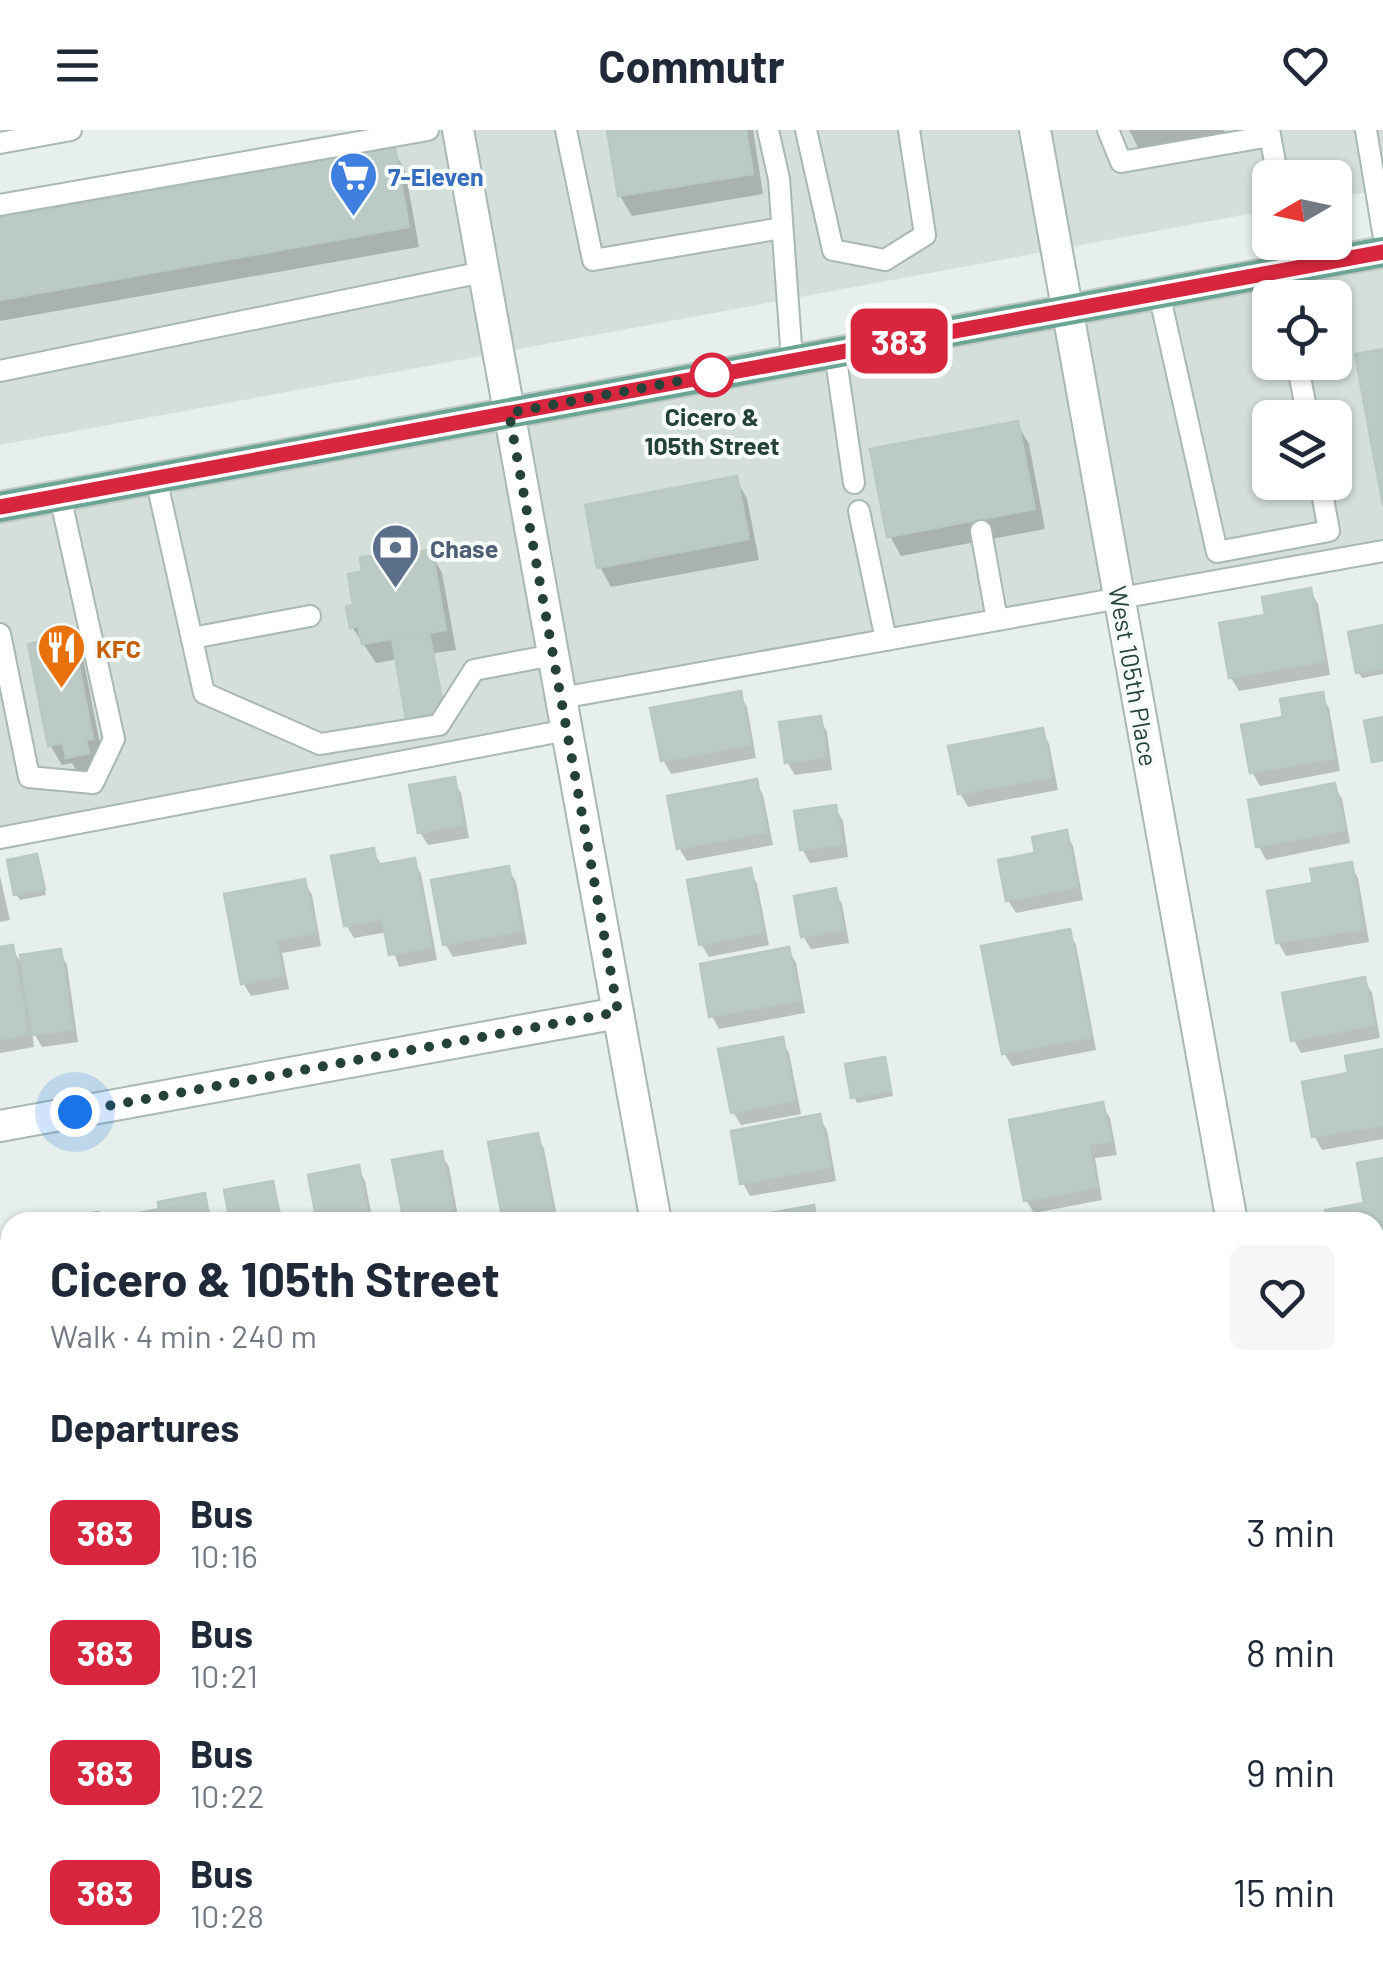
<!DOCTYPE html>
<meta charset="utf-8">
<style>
body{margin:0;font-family:Barlow,sans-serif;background:#f6f6f7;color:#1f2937;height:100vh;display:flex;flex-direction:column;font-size:38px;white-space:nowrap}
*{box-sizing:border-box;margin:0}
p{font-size:32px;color:#747a83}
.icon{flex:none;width:55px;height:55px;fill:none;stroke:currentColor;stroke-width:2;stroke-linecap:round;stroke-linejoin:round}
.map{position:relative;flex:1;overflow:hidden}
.panel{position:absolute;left:0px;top:1082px;width:1385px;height:762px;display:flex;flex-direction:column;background:#fff;border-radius:30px 30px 0 0;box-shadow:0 2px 8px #0004}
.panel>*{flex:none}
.badge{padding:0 20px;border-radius:15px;font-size:35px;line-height:65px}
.needle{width:65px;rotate:261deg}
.buttons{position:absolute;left:1252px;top:30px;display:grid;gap:20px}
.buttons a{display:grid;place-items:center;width:100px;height:100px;border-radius:15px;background:#fff;box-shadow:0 2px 8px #0004;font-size:50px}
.you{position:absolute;width:50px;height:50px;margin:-25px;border:8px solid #fff;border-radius:50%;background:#1a73e8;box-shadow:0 0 0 15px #1a73e833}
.map>.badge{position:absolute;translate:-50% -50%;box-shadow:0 0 0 5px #fff}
h2{padding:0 50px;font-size:38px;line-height:90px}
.round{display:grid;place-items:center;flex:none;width:105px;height:105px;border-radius:15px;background:#f6f6f7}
.head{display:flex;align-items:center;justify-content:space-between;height:170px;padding:0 50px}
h1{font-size:48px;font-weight:700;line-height:75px}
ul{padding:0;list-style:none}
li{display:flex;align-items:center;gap:30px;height:120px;padding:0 50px}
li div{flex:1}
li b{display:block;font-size:38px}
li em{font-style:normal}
li .badge{min-width:110px;font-weight:700;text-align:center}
header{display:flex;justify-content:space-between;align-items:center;height:130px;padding:0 50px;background:#fff;font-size:45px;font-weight:700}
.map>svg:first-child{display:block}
.built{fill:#d4dfda;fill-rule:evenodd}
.shadow{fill:#0003}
.building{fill:#bbcac4;stroke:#b8c9c2;stroke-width:2.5}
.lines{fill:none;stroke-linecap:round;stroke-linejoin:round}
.lane-casing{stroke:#a8b8b2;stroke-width:24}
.street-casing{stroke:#a8b8b2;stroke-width:34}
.primary-casing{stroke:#c2cac8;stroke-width:34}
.lane{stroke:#fff;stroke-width:20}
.street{stroke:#fff;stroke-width:30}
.primary{stroke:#6aa596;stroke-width:30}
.line-casing{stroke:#fff;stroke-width:22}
.line{stroke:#d7263d;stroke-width:15}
.walk{stroke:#24423a;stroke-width:10;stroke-dasharray:0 18}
.stop-dot{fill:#fff;stroke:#d7263d;stroke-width:5}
.labels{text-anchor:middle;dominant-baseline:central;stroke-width:8;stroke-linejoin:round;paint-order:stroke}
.shop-label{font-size:25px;font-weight:bold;fill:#366cbe;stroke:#f7fbf9;text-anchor:start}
.stop-label{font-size:25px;font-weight:bold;fill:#24423a;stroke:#f7fbf9}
.service-label{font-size:25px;font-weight:bold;fill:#4e5e75;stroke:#f7fbf9;text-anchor:start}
.food-label{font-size:25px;font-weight:bold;fill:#c56008;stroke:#f7fbf9;text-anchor:start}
.street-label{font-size:25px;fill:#24423a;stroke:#f7fbf9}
</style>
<header><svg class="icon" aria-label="menu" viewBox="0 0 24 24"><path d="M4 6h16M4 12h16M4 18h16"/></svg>Commutr<svg class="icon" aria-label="heart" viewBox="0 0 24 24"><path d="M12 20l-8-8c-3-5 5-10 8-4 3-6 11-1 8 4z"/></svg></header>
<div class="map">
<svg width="1383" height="1843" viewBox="0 0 1383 1843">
<rect width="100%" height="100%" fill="#e6efeb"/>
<!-- built -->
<g class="built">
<polygon points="428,0 1383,0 1383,59 1335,68 1335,48 1270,48 1270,80 0,315 0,75"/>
<path d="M1383 122V421L562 568 567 600 0 708V377ZM1270 168H1335V232H1270ZM1270 288H1335V352H1270Z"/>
</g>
<!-- shadow -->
<g class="shadow">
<polygon points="609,0 753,0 763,64 632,86 620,66"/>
<polygon points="1129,0 1224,0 1226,8 1141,23"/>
<polygon points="393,20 405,40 419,117 0,191 0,90"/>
<polygon points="1017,294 1029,314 1045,399 901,426 890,406"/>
<polygon points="736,349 747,369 759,430 611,457 600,437"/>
<polygon points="431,423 442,443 456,520 434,523 446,587 412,594 398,529 376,533 352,497"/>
<polygon points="1310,461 1318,474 1330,545 1239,561 1231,548 1222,495 1268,487"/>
<polygon points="1383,498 1383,544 1362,548 1358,542"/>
<polygon points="71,508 83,528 103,629 99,644 80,647 72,633 62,635 50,615"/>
<polygon points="739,564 747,577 756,628 671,644 663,630"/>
<polygon points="1321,564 1329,578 1340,641 1260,656 1252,642 1286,589"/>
<polygon points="820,589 827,602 832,640 795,645 787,632"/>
<polygon points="1042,601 1049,614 1058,660 968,677 960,663"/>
<polygon points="453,650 461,663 469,708 428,715 420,702"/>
<polygon points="756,652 763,665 773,715 687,731 679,718"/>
<polygon points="1334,656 1342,669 1350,713 1266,730 1259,717 1251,672"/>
<polygon points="835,677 843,691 848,727 810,733 802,719"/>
<polygon points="1065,703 1073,716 1083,770 1016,783 1008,770 1038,725"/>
<polygon points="373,721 381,734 414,731 421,744 437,830 399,837 387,802 354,808 346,795"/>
<polygon points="36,727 46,765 20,770 16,764"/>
<polygon points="1350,734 1358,748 1369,812 1286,826 1278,812"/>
<polygon points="508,739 516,752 527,814 453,827 445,814"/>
<polygon points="750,741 757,754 769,815 709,827 701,814"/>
<polygon points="0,746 10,790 0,792"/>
<polygon points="304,752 312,765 321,816 282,823 289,859 251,866 243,853"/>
<polygon points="834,761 842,774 849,813 811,819 803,806"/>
<polygon points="1068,801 1076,815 1096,920 1012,936 1004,923"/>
<polygon points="12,818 25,840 60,822 67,835 78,912 42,917 32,900 34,917 0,923 0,820"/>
<polygon points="788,819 796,833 805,883 719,899 712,886"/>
<polygon points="1364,850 1372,863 1380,908 1301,923 1294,910"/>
<polygon points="781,909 789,923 801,984 741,995 733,982"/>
<polygon points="1383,921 1383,1009 1322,1020 1315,1007 1305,954 1351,945"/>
<polygon points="884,930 893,966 857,973 854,967"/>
<polygon points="1102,975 1110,988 1117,1025 1095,1028 1102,1070 1034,1083 1026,1070"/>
<polygon points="819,987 827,1000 836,1051 750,1066 743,1053"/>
<polygon points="537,1005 544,1019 558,1092 506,1092 491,1014"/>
<polygon points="441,1024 449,1037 459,1092 406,1092 395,1032"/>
<polygon points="1383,1030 1383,1134 1375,1135 1375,1092 1330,1092 1328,1082 1367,1075"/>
<polygon points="358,1038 365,1051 373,1092 320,1092 311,1047"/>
<polygon points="272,1054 284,1092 232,1092 227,1062"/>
<polygon points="204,1066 214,1092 129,1092 128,1088"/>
<polygon points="812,1077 820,1092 753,1092 752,1089"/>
<polygon points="0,1108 10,1108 10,1172 0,1174"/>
<polygon points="1383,1154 1383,1219 1375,1221 1375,1156"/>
<polygon points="8,1382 10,1489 0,1490 0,1383"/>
<polygon points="10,1664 10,1759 0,1761 0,1666"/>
</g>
<!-- building -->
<g class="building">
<polygon points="607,0 746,0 753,44 618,66"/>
<polygon points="395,17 409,97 0,170 0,88"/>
<polygon points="1383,219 1383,376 1355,224"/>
<polygon points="1018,291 1035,379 887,407 870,319"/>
<polygon points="737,346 749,409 597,438 585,375"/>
<polygon points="432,420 446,500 362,514 358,496 350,498 346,477 353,475 348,444 362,442 360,427"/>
<polygon points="1311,458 1324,531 1229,548 1219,493 1265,485 1262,467"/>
<polygon points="1383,495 1383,538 1356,543 1348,502"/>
<polygon points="429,502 444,581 406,589 392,509"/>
<polygon points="73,505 93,609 86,610 89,623 66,628 63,613 48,616 28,514"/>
<polygon points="741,561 750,615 661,631 650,578"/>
<polygon points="1323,562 1334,628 1250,643 1241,595 1283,587 1280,569"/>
<polygon points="821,586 826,627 785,633 779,592"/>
<polygon points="1383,587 1383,630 1372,632 1364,591"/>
<polygon points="1043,598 1052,647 958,664 948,616"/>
<polygon points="455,647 463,695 418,703 409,655"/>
<polygon points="757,649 767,702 677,719 667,666"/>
<polygon points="1335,653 1345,700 1256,717 1248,670"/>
<polygon points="836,675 842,714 800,720 794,681"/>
<polygon points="1067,700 1078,757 1006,771 998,730 1035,723 1032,707"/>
<polygon points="374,718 377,735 415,728 431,817 389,825 382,789 344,796 331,726"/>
<polygon points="37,724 45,759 14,765 7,730"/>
<polygon points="1352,732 1363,799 1276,813 1267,761 1313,753 1310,739"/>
<polygon points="509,736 521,801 443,815 431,750"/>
<polygon points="751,738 763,802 699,815 687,750"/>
<polygon points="305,749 316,803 276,810 283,846 241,854 224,764"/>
<polygon points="836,758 843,800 801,807 794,766"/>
<polygon points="1070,799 1091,907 1002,924 981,816"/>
<polygon points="13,815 28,904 0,909 0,817"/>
<polygon points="789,817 800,870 709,887 700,834"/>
<polygon points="61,819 72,899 32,905 20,825"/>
<polygon points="1365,847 1374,895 1291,911 1282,863"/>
<polygon points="783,907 795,970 731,983 718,919"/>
<polygon points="1383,919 1383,995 1312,1007 1302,952 1348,943 1345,926"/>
<polygon points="885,927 891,960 851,968 845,934"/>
<polygon points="1103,972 1111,1011 1089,1015 1097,1057 1024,1071 1009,990"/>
<polygon points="820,984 830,1037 740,1054 731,1001"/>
<polygon points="538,1003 553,1084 503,1092 488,1012"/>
<polygon points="442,1021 455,1092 404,1092 392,1030"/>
<polygon points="1383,1028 1383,1120 1375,1121 1375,1092 1327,1092 1325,1080 1364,1073 1357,1033"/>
<polygon points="359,1035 369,1092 317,1092 308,1045"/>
<polygon points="273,1051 281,1092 230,1092 224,1060"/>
<polygon points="205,1063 210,1092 127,1092 125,1086 159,1079 158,1072"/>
<polygon points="814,1075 817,1092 750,1092 749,1087"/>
<polygon points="98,1082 100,1092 38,1092"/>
<polygon points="10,1104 10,1158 0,1160 0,1106"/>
<polygon points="1383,1152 1383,1205 1375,1206 1375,1153"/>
<polygon points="9,1379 10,1474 0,1476 0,1381"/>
<polygon points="10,1662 10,1745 0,1747 0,1664"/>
<polygon points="261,1835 304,1835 305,1843 262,1843"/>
<polygon points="545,1835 578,1835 579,1843 523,1843 522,1839"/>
<polygon points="625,1835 708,1835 710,1843 627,1843"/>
<polygon points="973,1835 974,1843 929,1841 961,1835"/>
<polygon points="1091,1835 1135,1835 1137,1843 1092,1843"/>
</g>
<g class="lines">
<defs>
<g id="lane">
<polyline points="566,0 593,130 782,98"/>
<polyline points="768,0 779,49 792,230"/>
<polyline points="806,0 833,120 885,130 925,105 909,0"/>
<polyline points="1108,0 1121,32 1270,6"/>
<polyline points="1269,0 1278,48"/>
<polyline points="1366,0 1383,102"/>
<polyline points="0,13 71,0"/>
<polyline points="0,75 428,0"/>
<polyline points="1290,112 1295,138"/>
<polyline points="1280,141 1285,168"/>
<polyline points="1159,163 1217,422 1329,401 1320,352"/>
<polyline points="835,223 854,353"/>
<polyline points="1297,232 1308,288"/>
<polyline points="0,241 483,142"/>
<polyline points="156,348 204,563 320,614 439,595 474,540 553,525"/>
<polyline points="859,381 886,510"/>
<polyline points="981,401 997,490"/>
<polyline points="0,504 29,647 93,653 114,609 60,366"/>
<polyline points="192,508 310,486"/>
<polyline points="561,568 1383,421"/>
<polyline points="0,708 567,600"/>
</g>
<g id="street">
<polyline points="458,0 656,1092"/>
<polyline points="1035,0 1232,1092"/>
<polyline points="0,996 618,883"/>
<polyline points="1375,1293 1383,1291"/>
<polyline points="0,1563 10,1561"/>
<polyline points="791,1835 792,1843"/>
<polyline points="1367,1835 1368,1843"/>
</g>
<polyline id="primary" points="0,377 1383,122"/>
</defs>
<!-- lane casing -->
<use href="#lane" class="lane-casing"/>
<!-- street casing -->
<use href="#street" class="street-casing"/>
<!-- primary casing -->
<use href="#primary" class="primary-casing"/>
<!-- lane -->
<use href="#lane" class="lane"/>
<!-- street -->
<use href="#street" class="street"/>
<!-- primary -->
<use href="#primary" class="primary"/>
</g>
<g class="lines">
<defs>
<polyline id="line" points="0,377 1383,122"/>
</defs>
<!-- line casing -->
<use href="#line" class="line-casing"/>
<!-- line -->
<use href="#line" class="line"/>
<!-- walk -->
<polyline class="walk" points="75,982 618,882 509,283 712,245"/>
</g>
<!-- icons -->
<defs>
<symbol id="supermarket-pin" viewBox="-11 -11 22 30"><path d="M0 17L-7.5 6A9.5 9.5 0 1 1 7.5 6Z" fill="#3f7fe0" stroke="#f7fbf9"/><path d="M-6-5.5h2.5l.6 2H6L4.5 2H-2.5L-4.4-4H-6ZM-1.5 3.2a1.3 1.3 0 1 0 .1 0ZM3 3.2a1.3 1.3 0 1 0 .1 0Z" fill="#fff"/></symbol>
<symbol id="bank-pin" viewBox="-11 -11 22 30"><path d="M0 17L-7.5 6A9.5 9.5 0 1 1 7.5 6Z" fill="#5c6f8a" stroke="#f7fbf9"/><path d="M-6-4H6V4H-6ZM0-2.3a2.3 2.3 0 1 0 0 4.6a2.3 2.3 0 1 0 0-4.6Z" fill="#fff"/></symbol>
<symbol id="restaurant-pin" viewBox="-11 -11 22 30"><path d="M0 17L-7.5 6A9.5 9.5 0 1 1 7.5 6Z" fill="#e8710a" stroke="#f7fbf9"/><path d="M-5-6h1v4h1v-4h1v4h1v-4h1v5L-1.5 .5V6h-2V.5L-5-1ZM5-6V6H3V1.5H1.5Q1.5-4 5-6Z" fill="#fff"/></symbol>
</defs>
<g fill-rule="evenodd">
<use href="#supermarket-pin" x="326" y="18" width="55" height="75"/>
<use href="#bank-pin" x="368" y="390" width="55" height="75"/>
<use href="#restaurant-pin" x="34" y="490" width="55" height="75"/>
</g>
<!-- markers -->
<circle class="stop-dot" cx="712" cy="245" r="20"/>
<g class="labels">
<!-- shop labels -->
<g class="shop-label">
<text x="388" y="46">7-Eleven</text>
</g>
<!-- stop labels -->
<g class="stop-label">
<text x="712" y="286">Cicero &amp;<tspan x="712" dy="29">105th Street</tspan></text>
</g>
<!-- service labels -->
<g class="service-label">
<text x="430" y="418">Chase</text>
</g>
<!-- food labels -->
<g class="food-label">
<text x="96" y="518">KFC</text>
</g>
<!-- street labels -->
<g class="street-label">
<text transform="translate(1134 546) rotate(80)">West 105th Place</text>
</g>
</g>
</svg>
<div class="buttons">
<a><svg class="needle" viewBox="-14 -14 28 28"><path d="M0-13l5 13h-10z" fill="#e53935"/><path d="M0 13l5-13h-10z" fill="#747a83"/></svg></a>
<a><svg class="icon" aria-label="locate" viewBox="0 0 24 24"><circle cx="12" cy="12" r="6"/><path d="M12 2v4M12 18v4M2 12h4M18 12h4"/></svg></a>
<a><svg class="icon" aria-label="layers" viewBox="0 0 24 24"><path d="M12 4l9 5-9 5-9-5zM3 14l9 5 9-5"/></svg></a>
</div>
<div class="you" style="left:75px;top:982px"></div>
<b class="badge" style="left:899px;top:211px;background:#d7263d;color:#fff">383</b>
<section class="panel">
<div class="head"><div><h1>Cicero &amp; 105th Street</h1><p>Walk · 4 min · 240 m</p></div><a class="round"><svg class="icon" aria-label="heart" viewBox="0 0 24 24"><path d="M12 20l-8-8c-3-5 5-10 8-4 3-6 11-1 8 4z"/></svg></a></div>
<h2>Departures</h2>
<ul>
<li><span class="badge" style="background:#d7263d;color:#fff">383</span><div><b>Bus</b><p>10:16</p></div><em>3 min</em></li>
<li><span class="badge" style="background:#d7263d;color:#fff">383</span><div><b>Bus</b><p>10:21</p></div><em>8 min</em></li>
<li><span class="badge" style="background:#d7263d;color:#fff">383</span><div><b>Bus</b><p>10:22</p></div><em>9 min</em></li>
<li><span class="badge" style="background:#d7263d;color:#fff">383</span><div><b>Bus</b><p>10:28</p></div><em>15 min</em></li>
</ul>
</section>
</div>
